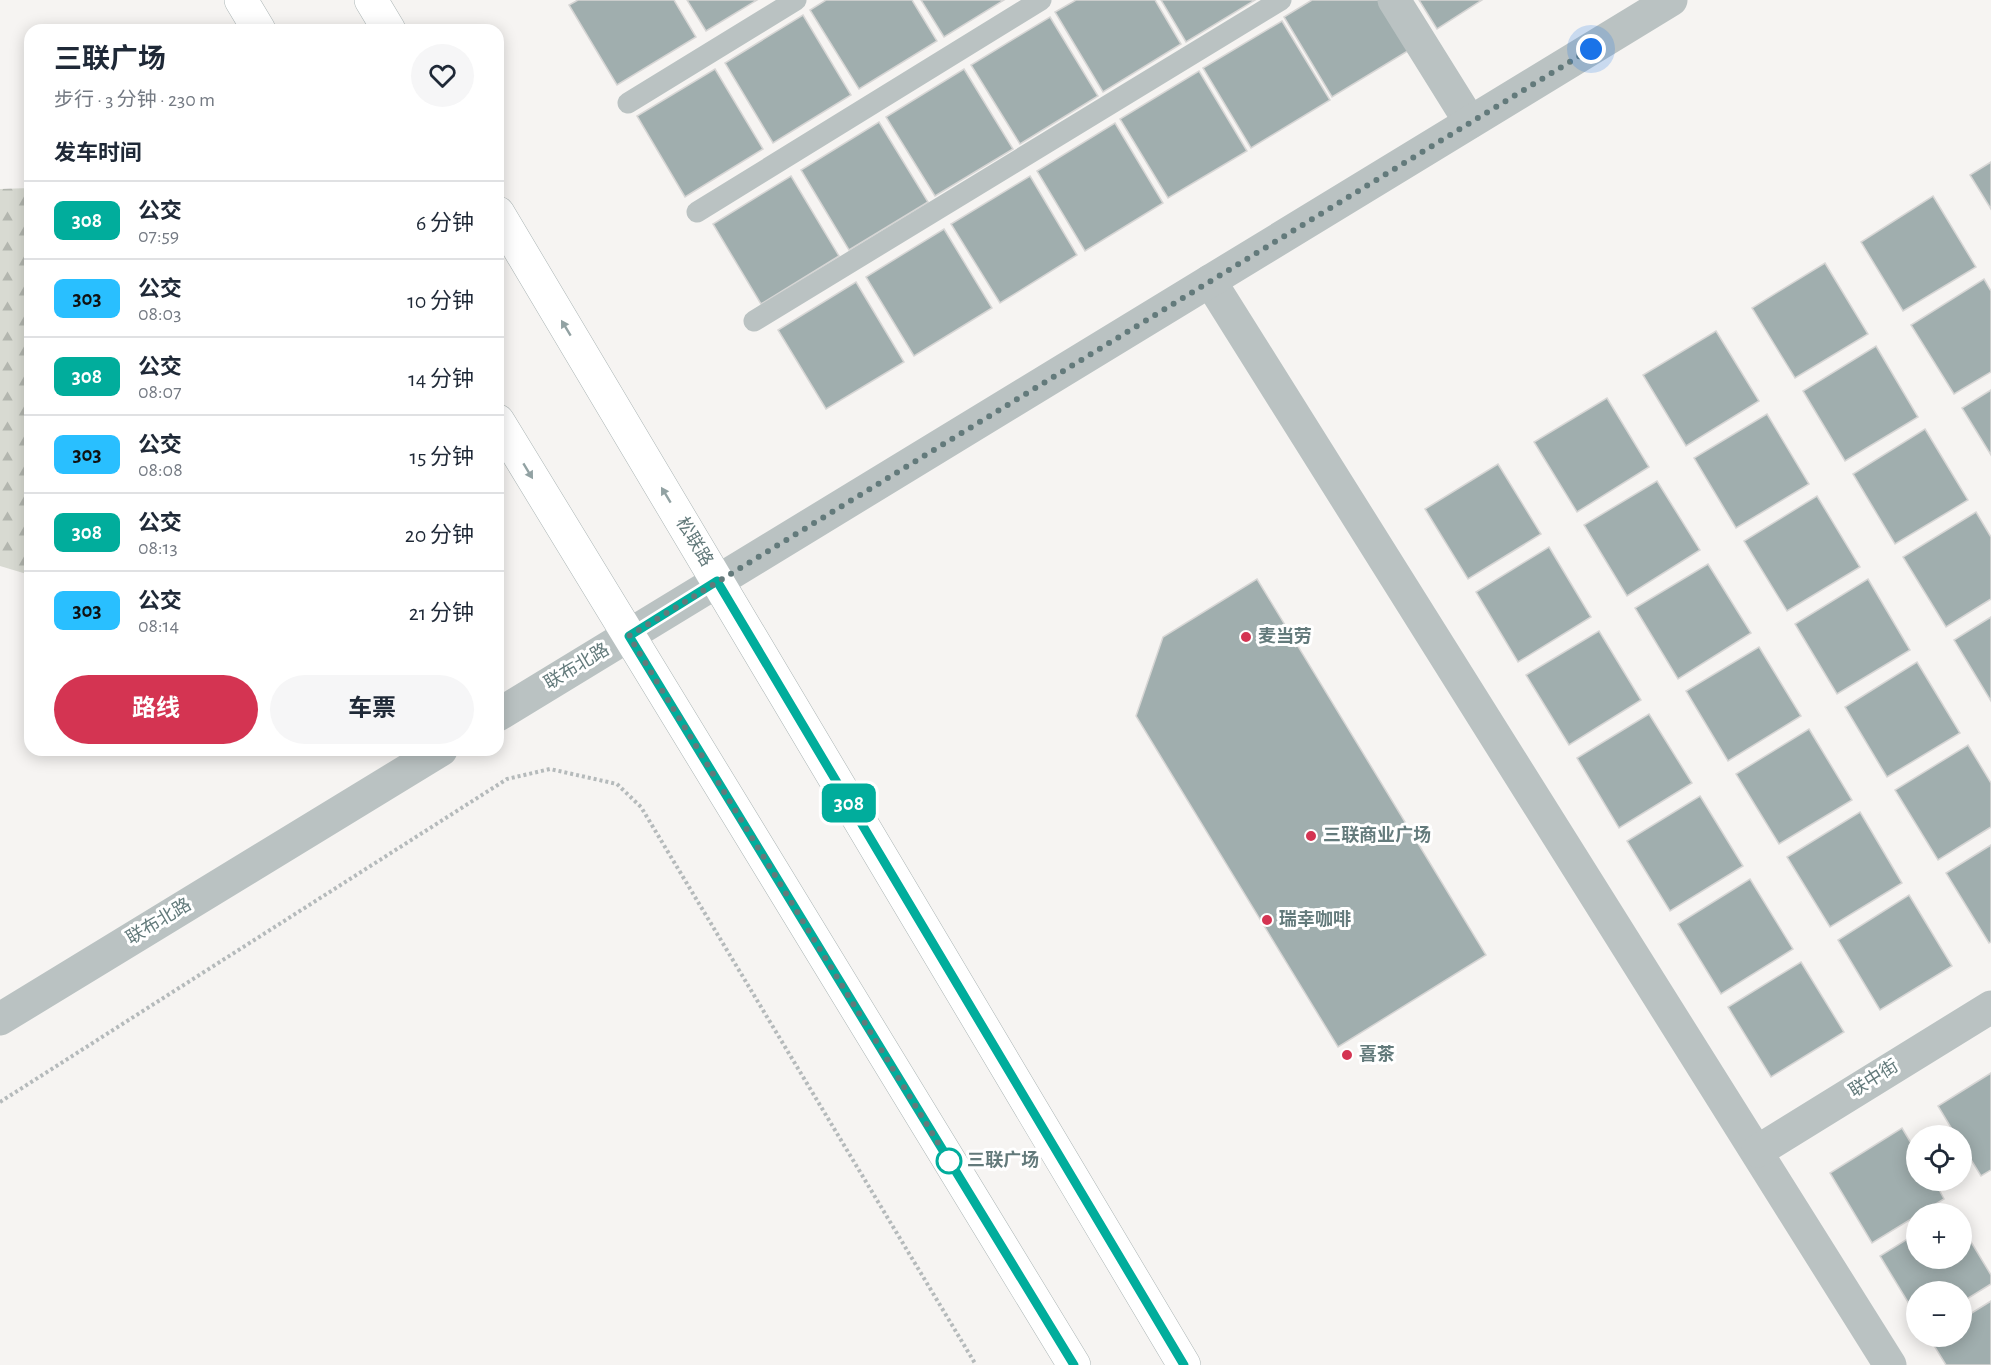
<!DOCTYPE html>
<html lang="zh">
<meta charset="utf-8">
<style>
body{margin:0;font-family:"Alegreya Sans","Noto Sans SC",sans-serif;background:#f6f6f7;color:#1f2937;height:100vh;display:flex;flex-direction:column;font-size:22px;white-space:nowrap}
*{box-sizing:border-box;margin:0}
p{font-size:20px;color:#747a83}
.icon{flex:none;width:33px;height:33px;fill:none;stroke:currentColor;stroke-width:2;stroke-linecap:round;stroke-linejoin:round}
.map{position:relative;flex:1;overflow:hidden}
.drawer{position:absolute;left:24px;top:24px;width:480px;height:732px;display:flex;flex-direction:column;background:#fff;border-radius:18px;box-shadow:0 3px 15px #0003}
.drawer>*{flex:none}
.badge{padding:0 12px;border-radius:9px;font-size:21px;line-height:39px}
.tools{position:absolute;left:1906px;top:1125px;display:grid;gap:12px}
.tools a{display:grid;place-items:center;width:66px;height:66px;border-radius:50%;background:#fff;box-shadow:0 3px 15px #0003;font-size:30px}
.you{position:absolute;width:30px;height:30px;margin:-15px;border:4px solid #fff;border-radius:50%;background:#1a73e8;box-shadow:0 0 0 9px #1a73e833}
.map>.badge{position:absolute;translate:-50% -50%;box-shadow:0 0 0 3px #fff}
h2{padding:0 30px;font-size:22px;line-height:54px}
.round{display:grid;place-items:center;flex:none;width:63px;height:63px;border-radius:32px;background:#f6f6f7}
.summary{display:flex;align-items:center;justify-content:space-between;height:102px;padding:0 30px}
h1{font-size:28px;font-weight:700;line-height:45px}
.primary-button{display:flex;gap:12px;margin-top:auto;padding:12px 30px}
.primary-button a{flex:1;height:69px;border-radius:36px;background:#d43452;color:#fff;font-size:24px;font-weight:700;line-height:69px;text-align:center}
.primary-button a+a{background:#f6f6f7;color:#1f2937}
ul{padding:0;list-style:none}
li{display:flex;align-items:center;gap:18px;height:78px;padding:0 30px;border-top:2px solid #e0e1e3}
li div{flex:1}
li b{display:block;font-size:22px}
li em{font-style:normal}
li .badge{min-width:66px;font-weight:700;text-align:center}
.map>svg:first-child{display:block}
.forest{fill:url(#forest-firs)}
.building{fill:#a0aeae;stroke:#d7d6d5;stroke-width:1.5}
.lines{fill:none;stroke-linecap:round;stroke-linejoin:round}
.secondary-casing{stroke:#abb5b5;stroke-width:34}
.path{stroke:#b5babb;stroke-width:4;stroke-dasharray:3 3;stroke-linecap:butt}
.lane{stroke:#bac2c2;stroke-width:21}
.street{stroke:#bac2c2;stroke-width:33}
.secondary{stroke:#fff;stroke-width:33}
.oneway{fill:#92a2a3}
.line-casing{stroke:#fff;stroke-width:14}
.line{stroke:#01ad9c;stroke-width:9}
.walk{stroke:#637a7b;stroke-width:6;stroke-dasharray:0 10.8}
.poi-dot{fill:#d43452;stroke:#fff;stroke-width:2}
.stop-dot{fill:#fff;stroke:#01ad9c;stroke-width:3}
.labels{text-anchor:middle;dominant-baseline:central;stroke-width:6;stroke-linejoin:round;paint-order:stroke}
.street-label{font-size:18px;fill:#637a7b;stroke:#fff}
.poi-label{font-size:18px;font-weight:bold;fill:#637a7b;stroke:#fff;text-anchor:start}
.stop-label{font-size:18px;font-weight:bold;fill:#637a7b;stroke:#fff;text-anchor:start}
</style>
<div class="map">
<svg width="1991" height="1365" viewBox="0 0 1991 1365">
<defs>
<pattern id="forest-firs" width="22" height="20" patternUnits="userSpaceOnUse" patternTransform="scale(1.5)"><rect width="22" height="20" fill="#d8dad2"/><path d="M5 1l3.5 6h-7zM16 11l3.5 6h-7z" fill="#b3b6af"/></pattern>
</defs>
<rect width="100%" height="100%" fill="#f6f4f2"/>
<!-- forest -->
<polygon class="forest" points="30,188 30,575 0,566 0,189"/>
<!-- building -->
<g class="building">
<polygon points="578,0 674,0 696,37 617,85 569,5"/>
<polygon points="687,0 757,0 706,31"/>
<polygon points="826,0 912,0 937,41 859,89 810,10"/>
<polygon points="921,0 1004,0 944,37"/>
<polygon points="1076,0 1155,0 1181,44 1103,92 1055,12"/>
<polygon points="1161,0 1255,0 1186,42"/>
<polygon points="1312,0 1381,0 1411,49 1332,97 1284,17"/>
<polygon points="1419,0 1482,0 1437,29"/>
<polygon points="803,15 851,95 773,143 725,63"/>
<polygon points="1050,17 1098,96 1020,144 971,65"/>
<polygon points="1282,21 1330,100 1251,148 1203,68"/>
<polygon points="715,69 763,149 685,197 637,116"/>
<polygon points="964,69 1013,149 935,196 886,117"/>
<polygon points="1199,71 1247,151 1168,198 1120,119"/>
<polygon points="879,122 928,202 849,250 801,170"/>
<polygon points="1115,123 1163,203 1085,251 1037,171"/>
<polygon points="1991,162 1991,209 1970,175"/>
<polygon points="791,176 839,256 761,304 713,224"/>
<polygon points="1030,176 1077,255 1000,303 951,224"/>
<polygon points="1933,196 1976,267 1903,311 1861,242"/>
<polygon points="944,229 992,308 914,356 866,277"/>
<polygon points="1825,263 1868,334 1795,378 1752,308"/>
<polygon points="1984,279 1991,291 1991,372 1954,394 1911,325"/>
<polygon points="856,282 904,362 826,409 778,330"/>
<polygon points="1716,331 1759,401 1686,446 1643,375"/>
<polygon points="1876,346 1918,417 1845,461 1803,391"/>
<polygon points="1991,390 1991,455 1962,408"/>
<polygon points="1607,398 1649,467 1577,512 1534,442"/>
<polygon points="1767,414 1809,484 1736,528 1694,458"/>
<polygon points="1925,429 1968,500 1895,544 1853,474"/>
<polygon points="1498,464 1541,534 1468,579 1425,509"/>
<polygon points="1657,481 1700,550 1627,596 1584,525"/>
<polygon points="1817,496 1860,567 1787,611 1744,541"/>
<polygon points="1976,512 1991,537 1991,599 1946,627 1903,557"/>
<polygon points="1549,547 1591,617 1518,662 1476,592"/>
<polygon points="1708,564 1751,633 1678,679 1635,608"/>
<polygon points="1257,579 1486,955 1338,1047 1136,716 1163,637"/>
<polygon points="1868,579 1910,650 1837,694 1795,624"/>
<polygon points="1991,617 1991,701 1954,640"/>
<polygon points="1599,631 1641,700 1569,745 1526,675"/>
<polygon points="1759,647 1801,716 1728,761 1686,691"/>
<polygon points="1917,662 1960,733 1887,777 1845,707"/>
<polygon points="1649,714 1692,783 1619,828 1577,758"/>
<polygon points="1809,729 1852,800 1779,844 1736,774"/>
<polygon points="1968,745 1991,783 1991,827 1938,860 1895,790"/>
<polygon points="1700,796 1743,866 1670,911 1627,841"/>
<polygon points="1860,812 1902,883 1830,927 1787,857"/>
<polygon points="1991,845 1991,942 1989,943 1946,873"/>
<polygon points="1750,879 1793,949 1721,994 1678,924"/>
<polygon points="1909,895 1952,966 1880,1010 1838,940"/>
<polygon points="1801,962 1844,1032 1771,1077 1728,1007"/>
<polygon points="1991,1073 1991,1170 1981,1176 1962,1145 1962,1136 1956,1136 1938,1106"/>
<polygon points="1902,1128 1917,1153 1917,1180 1934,1180 1944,1199 1872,1243 1830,1173"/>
<polygon points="1962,1227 1991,1275 1991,1284 1962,1302 1962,1292 1917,1292 1917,1317 1880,1256 1917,1233 1917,1258 1962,1258"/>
<polygon points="1991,1301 1991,1365 1946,1365 1930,1339 1934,1336 1962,1336 1962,1319"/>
</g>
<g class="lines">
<defs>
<g id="secondary">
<polyline points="241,0 259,30"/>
<polyline points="371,0 389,30"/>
<polyline points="498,213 1184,1365"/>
<polyline points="498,421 1074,1365"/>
</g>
</defs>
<!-- secondary casing -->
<use href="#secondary" class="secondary-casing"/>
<!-- path -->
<polyline class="path" points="0,1102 507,779 550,769 617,784 641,807 976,1365"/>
<!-- lane -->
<g class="lane">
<polyline points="628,103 796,0"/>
<polyline points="697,212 1041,0"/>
<polyline points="754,321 1281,0"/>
</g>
<!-- street -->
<g class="street">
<polyline points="1394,0 1470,122"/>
<polyline points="1210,281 1890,1365"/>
<polyline points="498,715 1671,0"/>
<polyline points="0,1019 441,750"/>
<polyline points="1758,1151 1991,1007"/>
</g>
<!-- secondary -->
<use href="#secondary" class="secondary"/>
</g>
<!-- one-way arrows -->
<defs><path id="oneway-solid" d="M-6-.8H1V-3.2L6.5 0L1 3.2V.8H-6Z" transform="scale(1.5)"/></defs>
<g class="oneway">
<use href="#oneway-solid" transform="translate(566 328) rotate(-121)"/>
<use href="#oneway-solid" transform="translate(528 471) rotate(59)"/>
<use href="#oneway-solid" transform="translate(666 495) rotate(-121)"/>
</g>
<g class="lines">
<defs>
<polyline id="line" points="1074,1365 629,636 717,581 1184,1365"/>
</defs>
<!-- line casing -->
<use href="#line" class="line-casing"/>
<!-- line -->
<use href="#line" class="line"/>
<!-- walk -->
<polyline class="walk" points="949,1161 629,636 1591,49"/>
</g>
<!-- markers -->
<g class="poi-dot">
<circle cx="1246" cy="637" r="6"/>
<circle cx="1311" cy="836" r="6"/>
<circle cx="1267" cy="920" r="6"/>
<circle cx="1347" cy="1055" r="6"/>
</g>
<circle class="stop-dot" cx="949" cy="1161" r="12"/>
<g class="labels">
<!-- street labels -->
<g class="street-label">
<text transform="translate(694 542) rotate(59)">松联路</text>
<text transform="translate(577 667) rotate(-31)">联布北路</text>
<text transform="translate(159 922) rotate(-31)">联布北路</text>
<text transform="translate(1874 1079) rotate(-32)">联中街</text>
</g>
<!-- poi labels -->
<g class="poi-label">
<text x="1258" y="637">麦当劳</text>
<text x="1323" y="836">三联商业广场</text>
<text x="1279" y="920">瑞幸咖啡</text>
<text x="1359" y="1055">喜茶</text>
</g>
<!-- stop labels -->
<g class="stop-label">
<text x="967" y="1161">三联广场</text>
</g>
</g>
</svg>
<div class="tools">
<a><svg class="icon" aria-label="locate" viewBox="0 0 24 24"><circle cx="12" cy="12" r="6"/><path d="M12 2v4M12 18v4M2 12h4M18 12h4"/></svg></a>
<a>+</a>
<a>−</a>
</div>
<div class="you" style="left:1591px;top:49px"></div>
<b class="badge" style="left:849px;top:803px;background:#01ad9c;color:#fff">308</b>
<section class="drawer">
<div class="summary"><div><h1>三联广场</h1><p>步行 · 3 分钟 · 230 m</p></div><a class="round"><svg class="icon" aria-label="heart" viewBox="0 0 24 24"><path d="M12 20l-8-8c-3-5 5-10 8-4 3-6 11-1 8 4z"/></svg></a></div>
<h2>发车时间</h2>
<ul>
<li><span class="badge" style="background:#01ad9c;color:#fff">308</span><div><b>公交</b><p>07:59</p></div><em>6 分钟</em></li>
<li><span class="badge" style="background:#29bfff;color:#111">303</span><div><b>公交</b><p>08:03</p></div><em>10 分钟</em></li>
<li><span class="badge" style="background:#01ad9c;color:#fff">308</span><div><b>公交</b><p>08:07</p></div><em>14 分钟</em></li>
<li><span class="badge" style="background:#29bfff;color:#111">303</span><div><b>公交</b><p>08:08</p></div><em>15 分钟</em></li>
<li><span class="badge" style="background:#01ad9c;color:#fff">308</span><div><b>公交</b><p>08:13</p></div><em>20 分钟</em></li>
<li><span class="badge" style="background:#29bfff;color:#111">303</span><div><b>公交</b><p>08:14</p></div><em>21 分钟</em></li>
</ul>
<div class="primary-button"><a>路线</a><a>车票</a></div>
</section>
</div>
